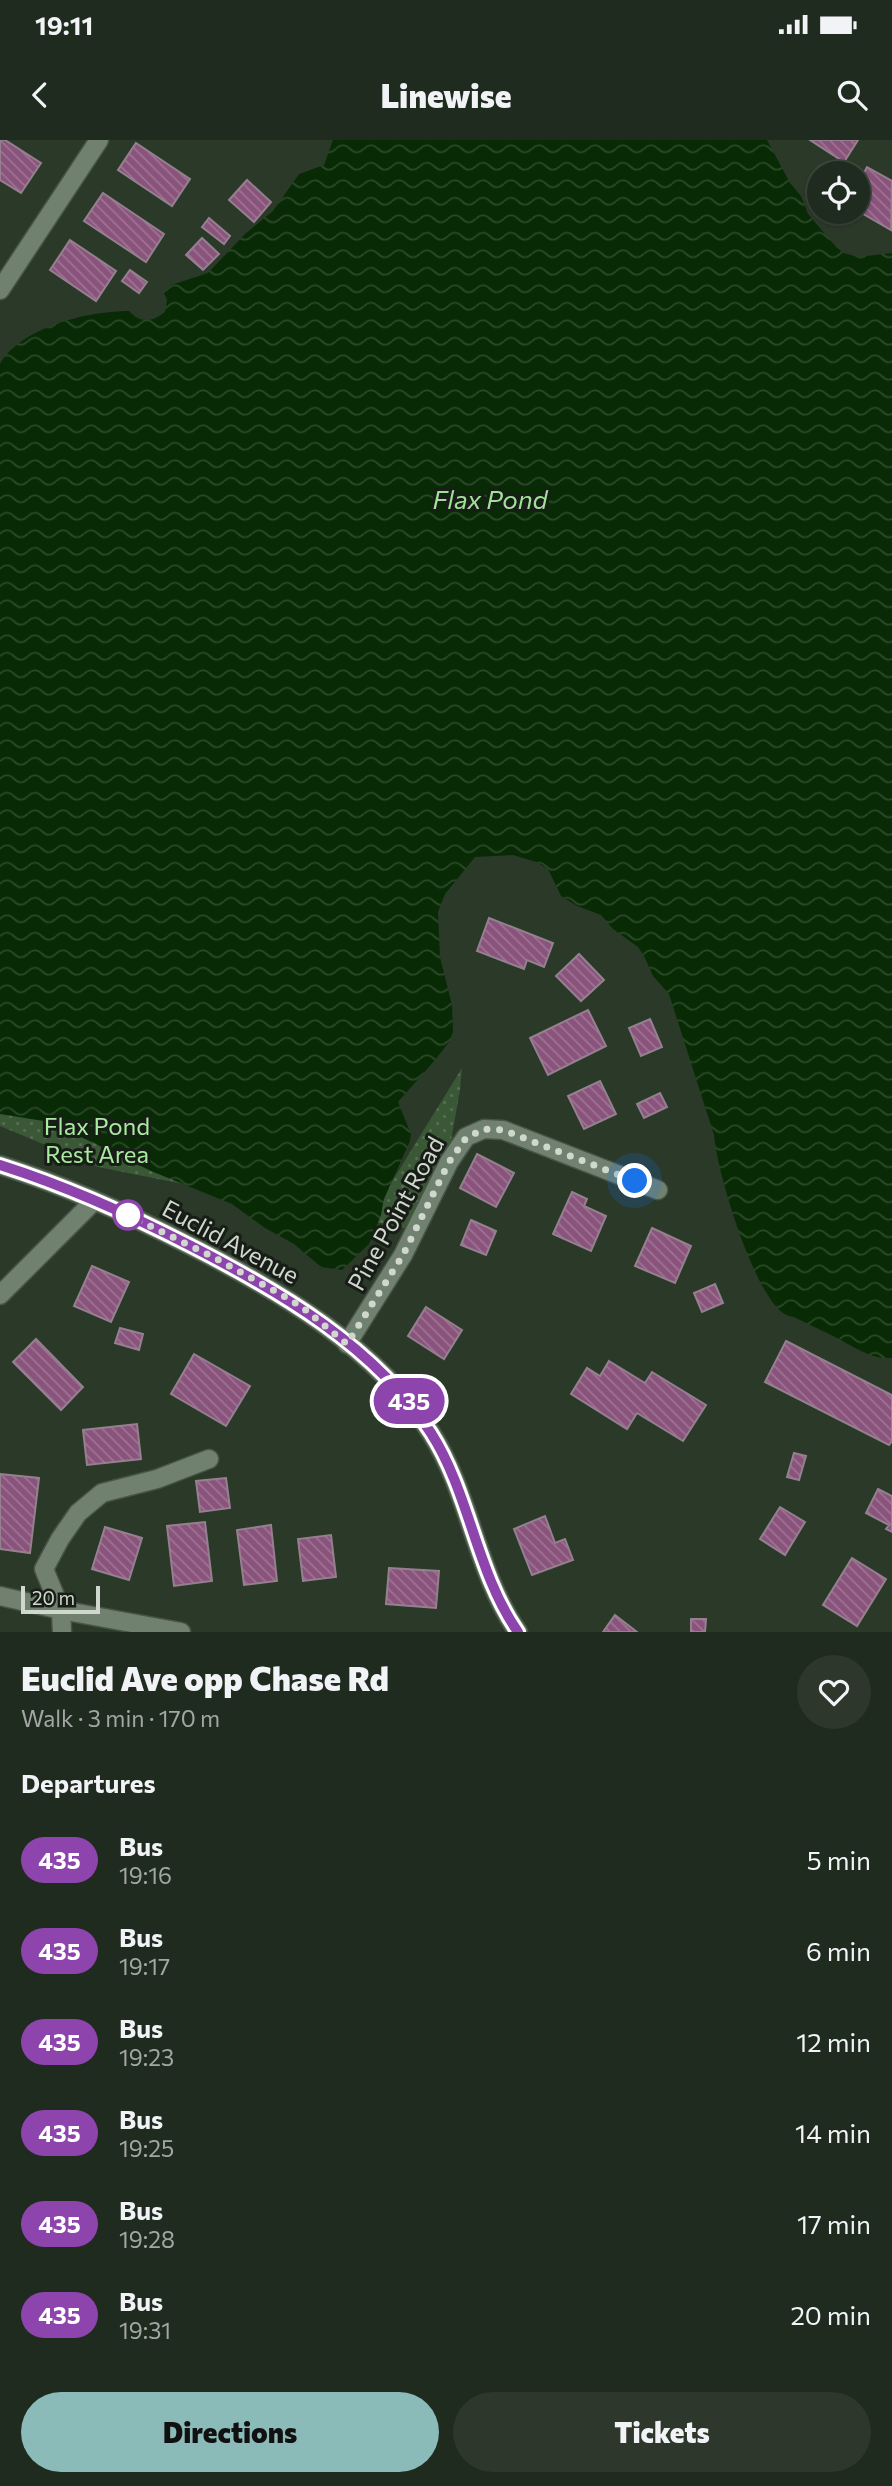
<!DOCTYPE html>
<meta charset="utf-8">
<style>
body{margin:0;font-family:Commissioner,sans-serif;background:#2d372c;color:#f1f3f6;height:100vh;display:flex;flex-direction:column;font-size:26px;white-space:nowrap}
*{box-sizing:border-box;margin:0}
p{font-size:23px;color:#a2a7a4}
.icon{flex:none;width:38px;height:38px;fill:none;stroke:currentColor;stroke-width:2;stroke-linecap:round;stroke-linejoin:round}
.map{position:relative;height:1492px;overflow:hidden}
.details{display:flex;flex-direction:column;background:#202b1f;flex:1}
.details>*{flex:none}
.badge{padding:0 14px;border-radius:23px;font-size:24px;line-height:46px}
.tools{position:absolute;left:807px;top:21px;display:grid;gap:14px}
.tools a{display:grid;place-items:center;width:63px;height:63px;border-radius:50%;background:#202b1f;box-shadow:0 2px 5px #0004,0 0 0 2px #3d473d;font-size:35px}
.scale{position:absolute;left:21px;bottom:18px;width:79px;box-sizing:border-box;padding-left:7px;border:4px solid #d0d8ce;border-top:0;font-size:19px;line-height:24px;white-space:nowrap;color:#d0d8ce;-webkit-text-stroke:5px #181e17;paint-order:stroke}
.you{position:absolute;width:35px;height:35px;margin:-18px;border:5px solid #fff;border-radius:50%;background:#1a73e8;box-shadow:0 0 0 10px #1a73e833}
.map>.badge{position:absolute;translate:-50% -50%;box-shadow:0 0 0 4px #fff}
h2{padding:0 21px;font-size:26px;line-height:63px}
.round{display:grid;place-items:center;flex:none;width:74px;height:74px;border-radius:37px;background:#2d372c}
.headline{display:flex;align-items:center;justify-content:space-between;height:119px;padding:0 21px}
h1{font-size:33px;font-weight:800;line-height:52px}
.primary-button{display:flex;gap:14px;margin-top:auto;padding:14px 21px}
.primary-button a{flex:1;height:80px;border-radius:42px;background:#8bbbb9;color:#111;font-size:28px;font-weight:800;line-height:80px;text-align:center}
.primary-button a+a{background:#2d372c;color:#f1f3f6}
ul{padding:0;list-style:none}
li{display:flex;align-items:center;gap:21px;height:91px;padding:0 21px}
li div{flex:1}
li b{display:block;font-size:26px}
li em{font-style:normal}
li .badge{min-width:77px;font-weight:700;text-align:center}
.status{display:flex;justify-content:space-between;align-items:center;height:49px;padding:0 35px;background:#202b1f;direction:ltr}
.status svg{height:19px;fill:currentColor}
header{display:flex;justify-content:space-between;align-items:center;height:91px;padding:0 21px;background:#202b1f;font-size:32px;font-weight:800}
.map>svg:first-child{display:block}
.park{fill:url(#park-dots)}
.water{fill:url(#water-waves)}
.building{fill:url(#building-back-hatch);stroke:#95808f;stroke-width:2}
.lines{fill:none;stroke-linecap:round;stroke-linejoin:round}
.minor-casing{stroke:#485446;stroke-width:21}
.minor{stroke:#71816f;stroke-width:18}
.line-casing{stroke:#fff;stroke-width:16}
.line{stroke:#8e44ad;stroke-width:10}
.walk{stroke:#d0d8ce;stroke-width:7;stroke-dasharray:0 12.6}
.stop-dot{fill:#fff;stroke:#8e44ad;stroke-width:3.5}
.labels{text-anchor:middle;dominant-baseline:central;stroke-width:6;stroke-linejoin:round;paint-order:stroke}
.park-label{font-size:24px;fill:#a9eba0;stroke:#181e17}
.street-label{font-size:24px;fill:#d0d8ce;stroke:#181e17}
.water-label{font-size:26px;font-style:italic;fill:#9fe296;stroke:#181e17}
</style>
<div class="status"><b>19:11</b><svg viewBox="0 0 49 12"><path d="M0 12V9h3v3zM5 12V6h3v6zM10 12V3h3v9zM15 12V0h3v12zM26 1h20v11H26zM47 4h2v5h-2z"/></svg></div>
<header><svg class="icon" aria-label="back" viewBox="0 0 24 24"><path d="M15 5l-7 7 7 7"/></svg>Linewise<svg class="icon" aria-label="search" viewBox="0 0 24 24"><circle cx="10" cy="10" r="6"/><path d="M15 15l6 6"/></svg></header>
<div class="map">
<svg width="892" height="1492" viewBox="0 0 892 1492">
<defs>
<pattern id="park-dots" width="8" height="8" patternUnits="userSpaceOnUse" patternTransform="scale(1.75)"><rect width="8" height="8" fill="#3a5736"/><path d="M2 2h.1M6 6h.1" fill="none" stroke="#556e52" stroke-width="1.8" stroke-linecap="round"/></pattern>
<pattern id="water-waves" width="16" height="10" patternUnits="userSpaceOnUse" patternTransform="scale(1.75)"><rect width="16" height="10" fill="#082b05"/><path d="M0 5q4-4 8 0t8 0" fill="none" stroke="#2b4928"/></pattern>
<pattern id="building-back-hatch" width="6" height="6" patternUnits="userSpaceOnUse" patternTransform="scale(1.75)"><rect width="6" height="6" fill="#89537c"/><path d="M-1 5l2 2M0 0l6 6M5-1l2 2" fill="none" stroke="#9e7393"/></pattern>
</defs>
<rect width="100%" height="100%" fill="#2b3929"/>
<!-- park -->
<polygon class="park" points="462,928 460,950 443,1045 420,1091 98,1027 0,986 0,932 370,1077"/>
<!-- water -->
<path class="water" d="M333 0H767L790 43 801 56 808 74 837 108 844 113 858 117 892 113V1218C872 1220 854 1207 837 1198 824 1192 811 1185 798 1179 793 1177 787 1176 783 1173 753 1152 717 1032 714 995L669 854 653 836 644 816 638 807 613 789 601 775 577 766 561 756 548 729 536 722 513 715 475 717 445 754 438 772 440 817 452 865 453 892 449 902 435 920 398 962 411 994 410 1001 384 1059 381 1075 369 1104 342 1130 321 1127 294 1104 265 1088 232 1064 151 1031 50 982 0 974V224C21 187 89 171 129 171 141 184 152 182 165 172L167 160 164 153 171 145 208 133 245 94 273 71 299 34 324 25Z"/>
<!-- building -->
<g class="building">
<polygon points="0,0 5,0 41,23 21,53 0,40"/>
<polygon points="810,0 858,0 844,22"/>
<polygon points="136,3 190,39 172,66 118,30"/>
<polygon points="867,27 892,41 891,90 858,71 858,44"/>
<polygon points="247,40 271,62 254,82 229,60"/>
<polygon points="103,53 164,94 146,122 84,81"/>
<polygon points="209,78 230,96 224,104 202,87"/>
<polygon points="202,98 219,114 203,130 186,115"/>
<polygon points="70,100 116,131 96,161 50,130"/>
<polygon points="130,130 147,142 139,153 122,141"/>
<polygon points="489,778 553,803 544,827 527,820 524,829 477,811"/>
<polygon points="579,814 604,840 581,861 556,836"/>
<polygon points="588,870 606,906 548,935 530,898"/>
<polygon points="650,879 662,907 641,916 629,888"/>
<polygon points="600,941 616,974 584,989 568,956"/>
<polygon points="660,953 667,967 644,978 637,964"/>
<polygon points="477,1014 514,1033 496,1067 460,1048"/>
<polygon points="572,1052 587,1059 584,1066 606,1076 591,1111 553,1094"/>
<polygon points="471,1080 496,1091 486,1115 461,1105"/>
<polygon points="652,1088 691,1106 675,1143 635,1126"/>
<polygon points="92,1126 129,1142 111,1182 74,1166"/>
<polygon points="715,1144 723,1163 702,1172 694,1153"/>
<polygon points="426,1167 462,1190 444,1219 408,1196"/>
<polygon points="120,1188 143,1194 139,1210 115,1203"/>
<polygon points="36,1199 83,1247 61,1270 13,1222"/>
<polygon points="786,1201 892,1255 892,1301 889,1305 765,1242"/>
<polygon points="194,1214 250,1246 226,1286 171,1254"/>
<polygon points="609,1221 645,1243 652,1232 706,1265 683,1301 637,1273 627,1289 571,1254 587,1228 600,1236"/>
<polygon points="137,1284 141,1319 87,1325 83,1290"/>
<polygon points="794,1313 806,1316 799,1340 787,1337"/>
<polygon points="0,1334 39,1338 30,1413 0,1409"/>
<polygon points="226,1338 230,1368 200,1372 196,1341"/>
<polygon points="878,1349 892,1356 892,1392 886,1389 889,1385 866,1373"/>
<polygon points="780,1367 805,1382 785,1415 760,1399"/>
<polygon points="545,1376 555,1403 565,1399 573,1420 532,1435 514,1389"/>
<polygon points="205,1382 212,1441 174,1446 167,1386"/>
<polygon points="271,1385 277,1441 244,1445 237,1390"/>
<polygon points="105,1387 142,1398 129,1440 92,1429"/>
<polygon points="331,1395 336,1437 303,1441 298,1399"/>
<polygon points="852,1418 886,1439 857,1486 823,1465"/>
<polygon points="389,1428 439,1431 436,1468 386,1464"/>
<polygon points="615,1475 637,1492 603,1492"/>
<polygon points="691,1479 706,1479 705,1492 691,1492"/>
</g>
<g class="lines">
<defs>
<g id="minor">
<polyline points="0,150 99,0"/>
<path d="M0 1025C66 1046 129 1074 191 1106 278 1150 377 1208 431 1293 470 1354 476 1432 518 1492"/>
<polyline points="0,1155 94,1061"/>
<polyline points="347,1204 403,1115 449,1022 466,997 484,989 503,990 658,1050"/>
<polyline points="0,1456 61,1470 181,1492"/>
<polyline points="62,1492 61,1470 44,1429 60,1399 78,1373 102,1353 157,1339 209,1319"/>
</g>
</defs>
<!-- minor casing -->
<use href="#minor" class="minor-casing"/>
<!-- minor -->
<use href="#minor" class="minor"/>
</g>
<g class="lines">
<defs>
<path id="line" d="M0 1025C66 1046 129 1074 191 1106 279 1151 376 1207 431 1293 470 1354 476 1432 518 1492"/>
</defs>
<!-- line casing -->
<use href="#line" class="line-casing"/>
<!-- line -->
<use href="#line" class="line"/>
<!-- walk -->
<polyline class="walk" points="128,1075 215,1118 282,1155 302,1167 347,1204 403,1115 449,1022 466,998 484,989 503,990 635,1041"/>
</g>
<!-- markers -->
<circle class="stop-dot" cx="128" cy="1075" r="14"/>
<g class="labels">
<!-- park labels -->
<g class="park-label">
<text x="97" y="985">Flax Pond<tspan x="97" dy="28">Rest Area</tspan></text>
</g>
<!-- street labels -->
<g class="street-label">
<text transform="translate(395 1073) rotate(-61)">Pine Point Road</text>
<text transform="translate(231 1101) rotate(28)">Euclid Avenue</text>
</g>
<!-- water labels -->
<g class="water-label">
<text x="490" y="358">Flax Pond</text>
</g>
</g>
</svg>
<div class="tools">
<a><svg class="icon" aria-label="locate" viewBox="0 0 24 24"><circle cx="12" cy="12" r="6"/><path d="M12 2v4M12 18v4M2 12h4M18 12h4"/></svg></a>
</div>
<div class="scale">20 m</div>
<div class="you" style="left:635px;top:1041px"></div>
<b class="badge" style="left:409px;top:1261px;background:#8e44ad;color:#fff">435</b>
</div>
<section class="details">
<div class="headline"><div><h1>Euclid Ave opp Chase Rd</h1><p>Walk · 3 min · 170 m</p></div><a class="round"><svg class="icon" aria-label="heart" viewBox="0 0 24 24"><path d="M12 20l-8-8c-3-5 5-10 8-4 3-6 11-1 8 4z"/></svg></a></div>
<h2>Departures</h2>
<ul>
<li><span class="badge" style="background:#8e44ad;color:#fff">435</span><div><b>Bus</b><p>19:16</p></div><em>5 min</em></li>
<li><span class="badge" style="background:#8e44ad;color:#fff">435</span><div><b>Bus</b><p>19:17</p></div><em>6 min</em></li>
<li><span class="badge" style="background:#8e44ad;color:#fff">435</span><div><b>Bus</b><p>19:23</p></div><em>12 min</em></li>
<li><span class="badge" style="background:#8e44ad;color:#fff">435</span><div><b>Bus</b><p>19:25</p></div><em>14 min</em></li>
<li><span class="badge" style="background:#8e44ad;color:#fff">435</span><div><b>Bus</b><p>19:28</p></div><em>17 min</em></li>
<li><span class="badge" style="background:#8e44ad;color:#fff">435</span><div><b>Bus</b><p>19:31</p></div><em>20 min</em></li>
</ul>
<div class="primary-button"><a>Directions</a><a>Tickets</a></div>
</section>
